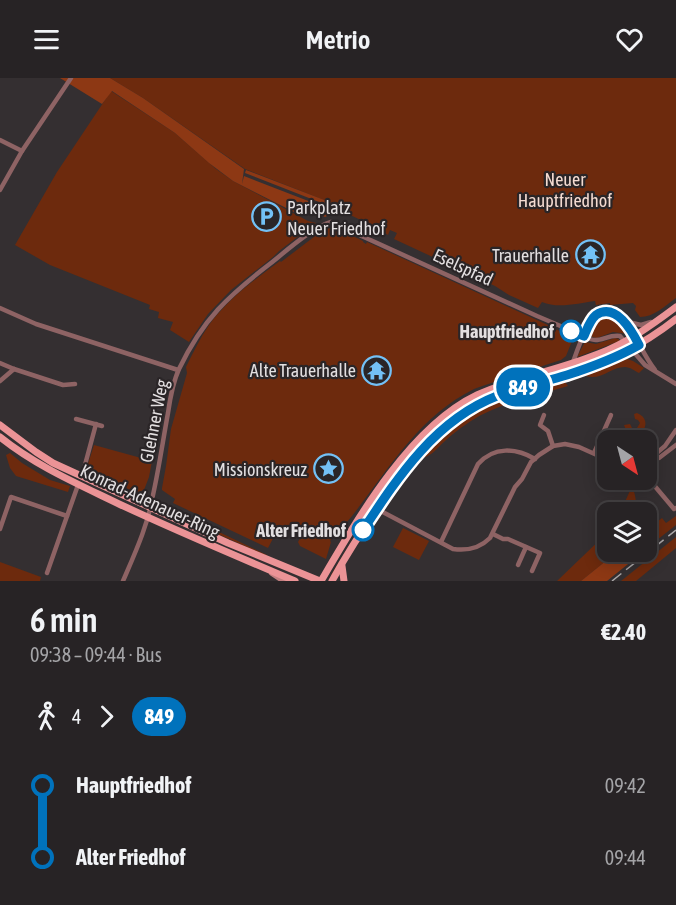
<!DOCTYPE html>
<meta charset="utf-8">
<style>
body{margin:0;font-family:"Asap Condensed",sans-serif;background:#2f2b2d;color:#f1f3f6;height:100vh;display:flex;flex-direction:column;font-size:22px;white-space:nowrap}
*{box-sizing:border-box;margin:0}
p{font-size:20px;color:#a4a4a7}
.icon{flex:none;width:33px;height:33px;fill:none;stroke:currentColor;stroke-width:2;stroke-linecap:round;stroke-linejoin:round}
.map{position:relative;height:503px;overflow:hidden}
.drawer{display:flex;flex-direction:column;background:#272325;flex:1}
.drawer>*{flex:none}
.badge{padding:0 12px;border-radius:20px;font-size:21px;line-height:39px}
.needle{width:39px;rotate:144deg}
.fabs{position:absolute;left:597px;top:352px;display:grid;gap:12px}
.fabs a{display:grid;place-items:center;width:60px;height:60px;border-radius:12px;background:#272325;box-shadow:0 3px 15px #0003,0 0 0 2px #434042;font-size:30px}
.map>.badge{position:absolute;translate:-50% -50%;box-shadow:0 0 0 3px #fff}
.legs{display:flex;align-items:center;gap:9px;height:66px;padding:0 30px;font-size:20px}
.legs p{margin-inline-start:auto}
.summary{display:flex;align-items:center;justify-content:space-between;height:102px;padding:0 30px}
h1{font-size:33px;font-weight:600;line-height:45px}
ul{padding:0 30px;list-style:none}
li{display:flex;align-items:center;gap:21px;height:72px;font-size:22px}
li i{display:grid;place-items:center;width:9px;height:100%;margin:0 8px;background:currentColor}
li i::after{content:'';width:15px;height:15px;margin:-8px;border:4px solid;border-radius:50%;background:#272325}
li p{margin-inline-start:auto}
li:first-child i{background:linear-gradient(#0000 50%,currentColor 0)}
li:last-child i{background:linear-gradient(currentColor 50%,#0000 0)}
header{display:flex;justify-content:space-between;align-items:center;height:78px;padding:0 30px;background:#272325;font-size:27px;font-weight:600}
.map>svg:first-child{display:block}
.green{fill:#6d2a0d}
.forest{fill:#8d3814}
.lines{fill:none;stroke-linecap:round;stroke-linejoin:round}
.minor{stroke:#8e6364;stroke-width:4.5}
.secondary{stroke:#c37f80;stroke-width:6}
.primary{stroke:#eb9396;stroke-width:7}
.rail{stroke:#aca8a9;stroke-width:1.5;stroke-dasharray:12 6;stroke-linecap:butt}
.line-1-casing{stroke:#fff;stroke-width:14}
.line-1{stroke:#0072bc;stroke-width:9}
.stop-1-dot{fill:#fff;stroke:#0072bc;stroke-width:3}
.labels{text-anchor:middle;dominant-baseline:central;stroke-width:4.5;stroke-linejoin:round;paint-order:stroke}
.park-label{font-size:18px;fill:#f4dbd1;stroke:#2a2527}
.poi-label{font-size:18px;fill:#e3dfe0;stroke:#2a2527;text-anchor:end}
.street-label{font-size:18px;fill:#e3dfe0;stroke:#2a2527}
.stop-label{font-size:18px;font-weight:bold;fill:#e3dfe0;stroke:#2a2527;text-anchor:end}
</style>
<header><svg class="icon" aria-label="menu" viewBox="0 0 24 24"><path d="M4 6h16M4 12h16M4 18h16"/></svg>Metrio<svg class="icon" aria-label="heart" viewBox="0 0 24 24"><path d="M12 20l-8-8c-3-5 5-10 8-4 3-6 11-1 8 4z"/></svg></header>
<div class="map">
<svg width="676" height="503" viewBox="0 0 676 503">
<rect width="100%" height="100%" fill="#342f31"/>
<!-- green -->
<g class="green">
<path d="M110 0H676V220C665 228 654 239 640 239L635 232 636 228 633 225 610 227V225L596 227 595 223C579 225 558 231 542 224L538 230 509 217 495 208 394 161 397 155 390 152 388 157 375 149 340 132 342 129 245 91 143 20Z"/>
<polygon points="111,13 175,55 216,91 233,103 308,143 316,145 279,173 273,179 231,212 208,236 189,264 170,252 173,244 158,240 159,234 149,231 150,227 50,187 15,167 57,94"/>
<path d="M327 149H334L363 163V164L366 166 367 164 550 248 549 249 574 258 566 278 561 282C542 288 523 294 504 301 494 304 484 307 474 311 419 338 388 392 352 438 346 446 339 451 334 459H333L330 463 331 464 326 481 300 468 298 464 301 458 280 447 268 470 173 425 175 421 162 412V410L166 388 171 351 187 295 186 289C193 275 200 260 209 247 227 222 255 201 280 183L281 184Z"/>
<path d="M605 237C616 239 627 245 628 256L613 254 597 260 592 259 590 254C592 246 596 238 605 237Z"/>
<polygon points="615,260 619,261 619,263 577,279 585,264 596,266"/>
<path d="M623 268 624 270 555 297 505 312 437 353 332 498 331 497C348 468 367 441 385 413 411 375 435 342 478 321 501 310 527 304 551 296 576 288 600 279 623 268Z"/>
<path d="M627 281 633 283 644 290 639 295C635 293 630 289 625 289 610 289 602 303 585 298Z"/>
<path d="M565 304 568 308C536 318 499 325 471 343 462 349 452 356 445 363 436 371 434 376 423 380 433 369 444 357 456 347 487 323 527 314 565 304Z"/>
<path d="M637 335C647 339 648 348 641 355L632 356 626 352 624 347 630 346 632 350H637L640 345 638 342 635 341 634 336Z"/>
<polygon points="94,367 152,383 149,399 144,412 135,415 104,397 86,392"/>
<polygon points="10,375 22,385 50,402 70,408 68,414 16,398 10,390 6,377"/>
<path d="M632 408C636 418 637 425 634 435H620Z"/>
<polygon points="167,429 267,477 265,477 166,433"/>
<polygon points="676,438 676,447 657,462 649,450 662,440 666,445"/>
<polygon points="403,450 429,463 419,482 393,469"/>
<polygon points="607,455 608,474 617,474 581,503 557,503"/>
<polygon points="676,459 676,470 636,503 621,503"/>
<polygon points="0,484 41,499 40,503 0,503"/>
</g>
<!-- forest -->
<g class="forest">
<path d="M60 0H110L143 20 244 91 242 106 244 98 329 131 331 136 325 139C316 134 307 129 298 136L233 103 209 85 175 55 112 13 102 26Z"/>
<polygon points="246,92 340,128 337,131 245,95"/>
<polygon points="617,474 643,474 607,503 581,503"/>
</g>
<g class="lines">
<!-- minor -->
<g class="minor">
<polyline points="0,62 22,73"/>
<polyline points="0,112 22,73 71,0"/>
<polyline points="0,230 36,246 178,292"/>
<polyline points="624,243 641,247 651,244"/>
<path d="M573 284C577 273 586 246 595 238 601 234 607 234 613 236 618 238 622 240 625 244 637 258 643 277 655 292"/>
<polyline points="0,285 14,291 63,307 75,306"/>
<polyline points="0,303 14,291"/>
<polyline points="544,337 540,347 548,353 553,368"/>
<polyline points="76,341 102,348"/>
<polyline points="594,375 611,337"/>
<polyline points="646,384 665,368 676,352"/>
<polyline points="646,385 659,380 676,367"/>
<polyline points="646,387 653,406 674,431 676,430"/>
<polyline points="82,398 96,346"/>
<path d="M377 431 453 471C467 473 480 470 490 460L515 409 522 401 531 384 539 377 553 368 565 366 579 369 608 382"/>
<polyline points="0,451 11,419 67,438"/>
<polyline points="493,456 503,461 508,461 540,475 532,493"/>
<path d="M441 464 478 386C494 368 516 370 535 381"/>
<polyline points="518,487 526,469"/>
<polyline points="47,495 78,407"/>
<path d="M123 503C135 475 148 447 153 417 159 390 163 362 168 335 170 321 173 304 179 291 203 241 228 218 271 185 286 173 313 149 331 144L537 238 584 258C599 268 605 256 620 258L645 287 676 306"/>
</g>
<!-- secondary -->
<polyline class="secondary" points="272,495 284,503"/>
<!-- primary -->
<g class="primary">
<polyline points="0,347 36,374 53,385 228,465 320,503"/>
<path d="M0 359C36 388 78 406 119 426 177 453 236 478 295 503"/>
<polyline points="342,488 344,503"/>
<path d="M321 503C358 440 410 349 477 317 516 299 559 292 598 276 627 265 652 247 676 229"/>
<path d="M332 503C349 472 368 443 389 414 415 379 443 342 484 323 510 311 539 305 567 297 607 285 643 267 676 241"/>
</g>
<!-- rail -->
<polyline class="rail" points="612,503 676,452"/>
</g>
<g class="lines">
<defs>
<path id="line-1" d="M363 452C398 399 435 342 497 318 520 309 544 304 567 297 592 289 616 280 639 267 632 253 616 224 596 237 590 242 587 251 584 258L571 253"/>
</defs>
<!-- line-1 casing -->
<use href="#line-1" class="line-1-casing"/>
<!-- line-1 -->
<use href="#line-1" class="line-1"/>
</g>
<!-- icons -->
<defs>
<symbol id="parking-ring" viewBox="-11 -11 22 22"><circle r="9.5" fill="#2a2527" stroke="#73c1f6" stroke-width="1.5"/><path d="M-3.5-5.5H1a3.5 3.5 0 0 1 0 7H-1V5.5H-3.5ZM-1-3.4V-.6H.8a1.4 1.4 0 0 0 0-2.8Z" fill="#73c1f6"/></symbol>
<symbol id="temple-ring" viewBox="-11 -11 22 22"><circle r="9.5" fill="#2a2527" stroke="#73c1f6" stroke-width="1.5"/><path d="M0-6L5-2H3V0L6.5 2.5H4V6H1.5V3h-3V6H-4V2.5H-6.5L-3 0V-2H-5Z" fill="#73c1f6"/></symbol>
<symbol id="sight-ring" viewBox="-11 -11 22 22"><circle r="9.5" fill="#2a2527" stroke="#73c1f6" stroke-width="1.5"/><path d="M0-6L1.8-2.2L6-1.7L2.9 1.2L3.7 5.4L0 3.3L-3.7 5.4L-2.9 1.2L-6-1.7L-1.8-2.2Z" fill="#73c1f6"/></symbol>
</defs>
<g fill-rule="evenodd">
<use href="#parking-ring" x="250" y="122" width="33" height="33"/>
<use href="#temple-ring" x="574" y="160" width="33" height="33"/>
<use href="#temple-ring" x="360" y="276" width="33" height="33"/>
<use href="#sight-ring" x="312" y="374" width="33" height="33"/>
</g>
<!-- markers -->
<g class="stop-1-dot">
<circle cx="571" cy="253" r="10"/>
<circle cx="363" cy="452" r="10"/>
</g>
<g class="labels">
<!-- park labels -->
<g class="park-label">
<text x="565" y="101">Neuer<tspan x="565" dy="21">Hauptfriedhof</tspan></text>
</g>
<!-- poi labels -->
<g class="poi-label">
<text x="287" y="129" text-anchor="start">Parkplatz<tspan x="287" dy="21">Neuer Friedhof</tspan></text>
<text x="569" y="177">Trauerhalle</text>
<text x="356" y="292">Alte Trauerhalle</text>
<text x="307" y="391">Missionskreuz</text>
</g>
<!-- street labels -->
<g class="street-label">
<text transform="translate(463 189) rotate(25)">Eselspfad</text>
<text transform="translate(154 343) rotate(-79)">Glehner Weg</text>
<text transform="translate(150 423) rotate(25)">Konrad-Adenauer-Ring</text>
</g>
<!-- stop labels -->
<g class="stop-label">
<text x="554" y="253">Hauptfriedhof</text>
<text x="346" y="452">Alter Friedhof</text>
</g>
</g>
</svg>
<div class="fabs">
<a><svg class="needle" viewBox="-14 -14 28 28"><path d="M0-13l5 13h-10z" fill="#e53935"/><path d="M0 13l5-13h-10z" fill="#a4a4a7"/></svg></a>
<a><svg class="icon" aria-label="layers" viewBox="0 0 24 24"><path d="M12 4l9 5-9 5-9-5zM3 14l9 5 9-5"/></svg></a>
</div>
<b class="badge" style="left:523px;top:309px;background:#0072bc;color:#fff">849</b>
</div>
<section class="drawer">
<div class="summary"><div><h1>6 min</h1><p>09:38 – 09:44 · Bus</p></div><b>€2.40</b></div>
<div class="legs"><svg class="icon" aria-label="walk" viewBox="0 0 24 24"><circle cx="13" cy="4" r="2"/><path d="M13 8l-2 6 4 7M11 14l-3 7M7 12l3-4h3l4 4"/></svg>4<svg class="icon" aria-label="forward" viewBox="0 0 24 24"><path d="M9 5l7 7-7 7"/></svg><b class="badge" style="background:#0072bc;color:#fff">849</b></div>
<ul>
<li><i style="color:#0072bc"></i><b>Hauptfriedhof</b><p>09:42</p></li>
<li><i style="color:#0072bc"></i><b>Alter Friedhof</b><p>09:44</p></li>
</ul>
</section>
